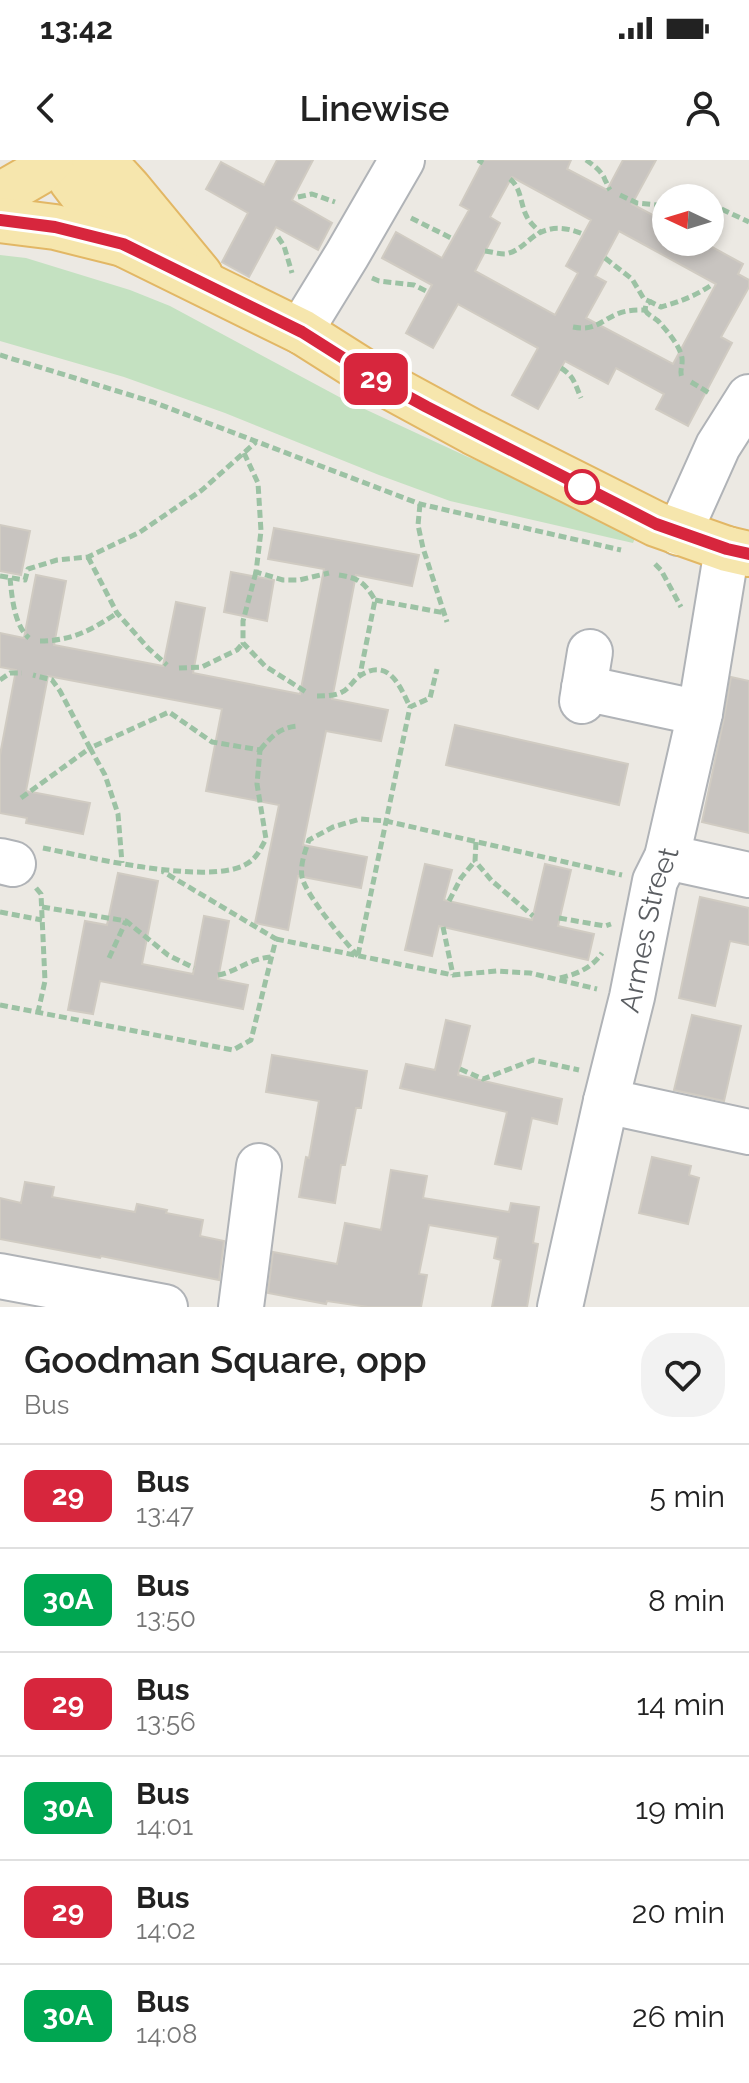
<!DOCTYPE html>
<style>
body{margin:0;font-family:Raleway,sans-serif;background:#f2f2f2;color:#222;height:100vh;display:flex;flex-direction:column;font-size:30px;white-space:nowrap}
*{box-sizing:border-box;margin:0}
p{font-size:26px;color:#767676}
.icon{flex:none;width:44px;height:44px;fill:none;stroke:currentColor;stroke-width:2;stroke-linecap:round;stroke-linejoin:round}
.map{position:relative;height:1147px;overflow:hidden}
.panel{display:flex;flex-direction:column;background:#fff;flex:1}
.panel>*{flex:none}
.badge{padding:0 16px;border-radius:12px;font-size:28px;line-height:52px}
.needle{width:52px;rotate:274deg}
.tools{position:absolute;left:652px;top:24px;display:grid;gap:16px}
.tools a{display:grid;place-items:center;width:72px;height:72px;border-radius:50%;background:#fff;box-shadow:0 4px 12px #0003;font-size:40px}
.map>.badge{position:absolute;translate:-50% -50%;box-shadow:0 0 0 4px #fff}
.round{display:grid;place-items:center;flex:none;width:84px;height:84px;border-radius:32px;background:#f2f2f2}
.summary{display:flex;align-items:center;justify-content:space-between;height:136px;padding:0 24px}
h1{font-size:38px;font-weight:600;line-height:60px}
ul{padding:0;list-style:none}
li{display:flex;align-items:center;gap:24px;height:104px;padding:0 24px;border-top:2px solid #e0e0e0}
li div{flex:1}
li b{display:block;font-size:30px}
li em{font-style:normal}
li .badge{min-width:88px;font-weight:700;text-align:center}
.status{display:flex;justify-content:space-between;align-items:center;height:56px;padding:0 40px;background:#fff;direction:ltr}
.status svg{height:22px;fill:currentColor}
header{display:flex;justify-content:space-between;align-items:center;height:104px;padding:0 24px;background:#fff;font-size:36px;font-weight:600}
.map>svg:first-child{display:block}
.green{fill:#c4e1c1}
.building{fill:#c8c4c0;stroke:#d0cbc2;stroke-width:2;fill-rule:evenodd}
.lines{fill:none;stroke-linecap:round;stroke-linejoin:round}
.minor-casing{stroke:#b0b3b7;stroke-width:48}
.major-casing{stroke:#e2b765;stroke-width:48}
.path{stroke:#9cc2a4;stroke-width:5;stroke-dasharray:8 4;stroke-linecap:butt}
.minor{stroke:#fff;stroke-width:44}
.major{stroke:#f6e6ad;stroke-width:44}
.line-casing{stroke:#fff;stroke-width:18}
.line{stroke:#d7263d;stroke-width:12}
.stop-dot{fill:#fff;stroke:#d7263d;stroke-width:4}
.labels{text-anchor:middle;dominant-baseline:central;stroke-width:6;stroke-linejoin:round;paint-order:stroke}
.street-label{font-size:28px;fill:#5b5e62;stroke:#fff}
</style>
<div class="status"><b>13:42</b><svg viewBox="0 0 49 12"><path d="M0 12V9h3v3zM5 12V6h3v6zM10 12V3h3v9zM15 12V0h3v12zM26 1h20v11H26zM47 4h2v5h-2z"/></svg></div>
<header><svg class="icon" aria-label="back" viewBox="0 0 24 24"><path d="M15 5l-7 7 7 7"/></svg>Linewise<svg class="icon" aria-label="person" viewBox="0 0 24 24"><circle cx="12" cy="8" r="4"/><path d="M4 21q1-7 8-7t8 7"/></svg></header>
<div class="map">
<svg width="749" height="1147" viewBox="0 0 749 1147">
<rect width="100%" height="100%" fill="#ece9e3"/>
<!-- green -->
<polygon class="green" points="0,95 26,98 130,130 170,146 343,239 468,297 640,366 633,383 450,341 379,315 225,253 124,217 0,181"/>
<!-- building -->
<g class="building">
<polygon points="277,0 313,0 292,40 332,63 318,90 276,67 249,117 222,102 248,53 206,29 221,2 264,25"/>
<path d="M481 0H571L567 9 607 30 623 0H656L632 44 666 62V82H703L743 104 738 114 749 120V127L721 177 732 183 688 266 656 249 664 234 616 208 608 224 565 201 538 249 512 235 538 188 458 144 433 188 406 173 432 125 382 98 396 72 442 98 469 50 460 45 483 1ZM512 17 591 60 566 106 578 113 555 155 475 111 500 63 490 57ZM619 71 716 124 673 204 586 158 606 122 595 116Z"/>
<polygon points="0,365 30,371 21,415 0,411"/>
<polygon points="274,368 419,395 412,426 356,415 332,539 388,550 381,581 326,571 303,685 367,697 361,728 298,716 288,770 255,763 279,645 206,631 222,549 48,516 26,631 90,643 83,674 26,663 27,658 0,653 0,595 16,510 0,507 0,473 24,478 36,415 66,421 54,485 163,506 176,442 205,448 193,513 300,534 324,409 268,399"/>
<polygon points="231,412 274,420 267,461 224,452"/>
<polygon points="731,517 749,521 749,673 702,662 724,558"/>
<polygon points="455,565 628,604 619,645 446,605"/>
<polygon points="425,704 452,710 444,740 532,760 545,704 571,710 558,766 594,774 588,800 439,766 432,796 405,790"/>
<polygon points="118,713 158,721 142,804 193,814 204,756 229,761 218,819 248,825 243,849 100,821 93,854 68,850 85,761 107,765"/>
<polygon points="700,737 749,748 749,785 730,781 715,846 679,838"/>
<polygon points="692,855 741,866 724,941 674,930"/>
<polygon points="446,860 470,866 458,915 562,939 557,964 532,958 521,1009 495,1004 507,952 400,928 406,904 435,910"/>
<polygon points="272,895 367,911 361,948 356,948 345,1005 341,1005 335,1043 299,1037 306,997 309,998 319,941 266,932"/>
<polygon points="652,997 691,1006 689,1015 699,1018 688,1064 639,1053"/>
<polygon points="391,1010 427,1016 423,1038 509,1052 511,1043 539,1047 533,1083 538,1084 527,1147 492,1147 501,1100 494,1098 498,1077 429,1065 419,1114 427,1115 421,1147 368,1147 327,1141 326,1144 268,1133 273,1092 337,1104 345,1063 381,1070"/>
<polygon points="25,1022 54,1027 52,1037 135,1052 137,1044 167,1050 166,1053 203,1060 200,1076 224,1081 219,1120 101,1096 100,1098 0,1079 0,1038 21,1043"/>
</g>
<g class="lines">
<defs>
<g id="minor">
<polyline points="302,172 312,152 347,95 402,0"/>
<polyline points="679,373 718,286 749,237"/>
<polyline points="584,528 700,553"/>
<polyline points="582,541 590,492"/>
<polyline points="667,697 749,715"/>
<polyline points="0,701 13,704"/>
<polyline points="606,941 749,972"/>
<polyline points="0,1116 165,1147"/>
<polyline points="241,1147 259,1006"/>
<path id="s1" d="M560 1147 606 941 632 837 655 721 667 697 700 553 727 389"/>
</g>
<g id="major">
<polyline points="67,0 71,20 96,53 123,84"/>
<polyline points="95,0 108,6 129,29 200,115"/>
<polyline points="0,35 38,13 51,0"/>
<polyline points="0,60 55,67 123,84 302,172 381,222 473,272 656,364 727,389 749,394"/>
</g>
</defs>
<!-- minor casing -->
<use href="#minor" class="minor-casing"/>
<!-- major casing -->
<use href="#major" class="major-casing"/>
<!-- path -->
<g class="path">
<polyline points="478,0 483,3"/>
<path d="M586 0C593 5 602 11 605 20 607 23 608 27 610 30"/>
<path d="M510 19C522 29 520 44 527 57 530 63 536 68 541 73"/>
<polyline points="620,35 637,43 666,46"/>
<polyline points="298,37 312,34 335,42"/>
<polyline points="710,47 717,47 749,62"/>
<polyline points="411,58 453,79"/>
<polyline points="278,77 284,86 292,113"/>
<path d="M485 91C492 92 499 94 505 94 517 92 524 84 533 77 549 65 566 67 583 74"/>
<polyline points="605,98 632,119 644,139 651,142"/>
<polyline points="372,118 379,121 414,125 428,132"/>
<path d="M645 150C649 157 655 157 660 163 668 172 680 186 682 198 683 207 679 210 682 218"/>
<path d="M573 167C595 171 599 162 617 154 626 150 636 150 645 150L646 144 651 142 661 147C679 142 695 136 710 126"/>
<polyline points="0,195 153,242 420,344 621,390"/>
<path d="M561 208C574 216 575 224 581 238"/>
<polyline points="691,222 711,234"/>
<polyline points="244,293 258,323 261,371 256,412 283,420 299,420 329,413"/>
<polyline points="420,344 418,365 423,388 447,462"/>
<polyline points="88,397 117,453 148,488 167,505"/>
<polyline points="655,404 661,410 681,447"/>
<polyline points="256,412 243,461 243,483 265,506 306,532"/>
<path d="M339 415C359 418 365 423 375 440L360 515"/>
<polyline points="0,416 25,420 28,409 57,400 88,397 140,372 202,330 256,282"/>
<path d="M10 418C12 437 14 465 29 478"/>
<polyline points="375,440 445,453"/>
<path d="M40 481C71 481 92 470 117 453"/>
<polyline points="179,508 202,507 237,490 243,483"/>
<polyline points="0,520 10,513 22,513"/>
<path d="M317 536C324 536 335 536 342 532 349 529 354 519 361 515 389 498 400 526 410 547"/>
<path d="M260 590C272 576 280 567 299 566"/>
<polyline points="21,638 90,588 60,531 52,520 33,515"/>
<polyline points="476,682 475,701 492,721 533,756"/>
<path d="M43 688C85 696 221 730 252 700 258 695 262 686 266 679L257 624 260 590 212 582 169 552 90 588 105 615 118 654 122 703"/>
<polyline points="36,728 41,734 45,821 38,852"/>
<polyline points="449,741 461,718 475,701"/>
<polyline points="42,747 126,761 168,795 194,808"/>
<polyline points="0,752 42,760"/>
<polyline points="559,758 605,766 611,764"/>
<polyline points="443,767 453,815"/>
<polyline points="276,779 453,815 497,811 530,813 597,829"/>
<polyline points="358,795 410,547 430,538 437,509"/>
<path d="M358 796C345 782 305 734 302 717 300 704 305 692 309 680L333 667 360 659 386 661 622 715"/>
<polyline points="109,798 126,761"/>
<path d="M218 815C239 811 249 798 272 797"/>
<path d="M560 818C577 814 592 808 602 793"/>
<polyline points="0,845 233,890 251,880 276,779 162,711"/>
<polyline points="460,909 483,919 533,900 579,910"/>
</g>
<!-- minor -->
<use href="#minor" class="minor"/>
<!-- major -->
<use href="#major" class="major"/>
</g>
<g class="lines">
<defs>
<polyline id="line" points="0,60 55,67 123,84 302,172 381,222 427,247 656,364 727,389 749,394"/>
</defs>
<!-- line casing -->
<use href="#line" class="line-casing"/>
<!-- line -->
<use href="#line" class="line"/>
</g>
<!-- markers -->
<circle class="stop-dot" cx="582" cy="327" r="16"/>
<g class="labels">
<!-- street labels -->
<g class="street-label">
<text stroke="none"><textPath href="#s1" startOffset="388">Armes Street</textPath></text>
</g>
</g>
</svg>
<div class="tools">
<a><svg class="needle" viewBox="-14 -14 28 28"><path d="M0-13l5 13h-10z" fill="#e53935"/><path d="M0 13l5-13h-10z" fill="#767676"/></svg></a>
</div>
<b class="badge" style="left:376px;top:219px;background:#d7263d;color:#fff">29</b>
</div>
<section class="panel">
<div class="summary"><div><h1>Goodman Square, opp</h1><p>Bus</p></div><a class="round"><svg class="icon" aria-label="heart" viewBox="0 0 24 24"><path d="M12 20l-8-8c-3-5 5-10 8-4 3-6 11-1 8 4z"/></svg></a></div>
<ul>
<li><span class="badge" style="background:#d7263d;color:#fff">29</span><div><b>Bus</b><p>13:47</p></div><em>5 min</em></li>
<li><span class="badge" style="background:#00a651;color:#fff">30A</span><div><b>Bus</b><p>13:50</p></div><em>8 min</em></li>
<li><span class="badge" style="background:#d7263d;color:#fff">29</span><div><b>Bus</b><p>13:56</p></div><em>14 min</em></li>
<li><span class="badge" style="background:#00a651;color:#fff">30A</span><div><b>Bus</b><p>14:01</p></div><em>19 min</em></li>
<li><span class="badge" style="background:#d7263d;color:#fff">29</span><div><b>Bus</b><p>14:02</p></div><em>20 min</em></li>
<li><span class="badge" style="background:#00a651;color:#fff">30A</span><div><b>Bus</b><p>14:08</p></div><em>26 min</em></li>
</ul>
</section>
